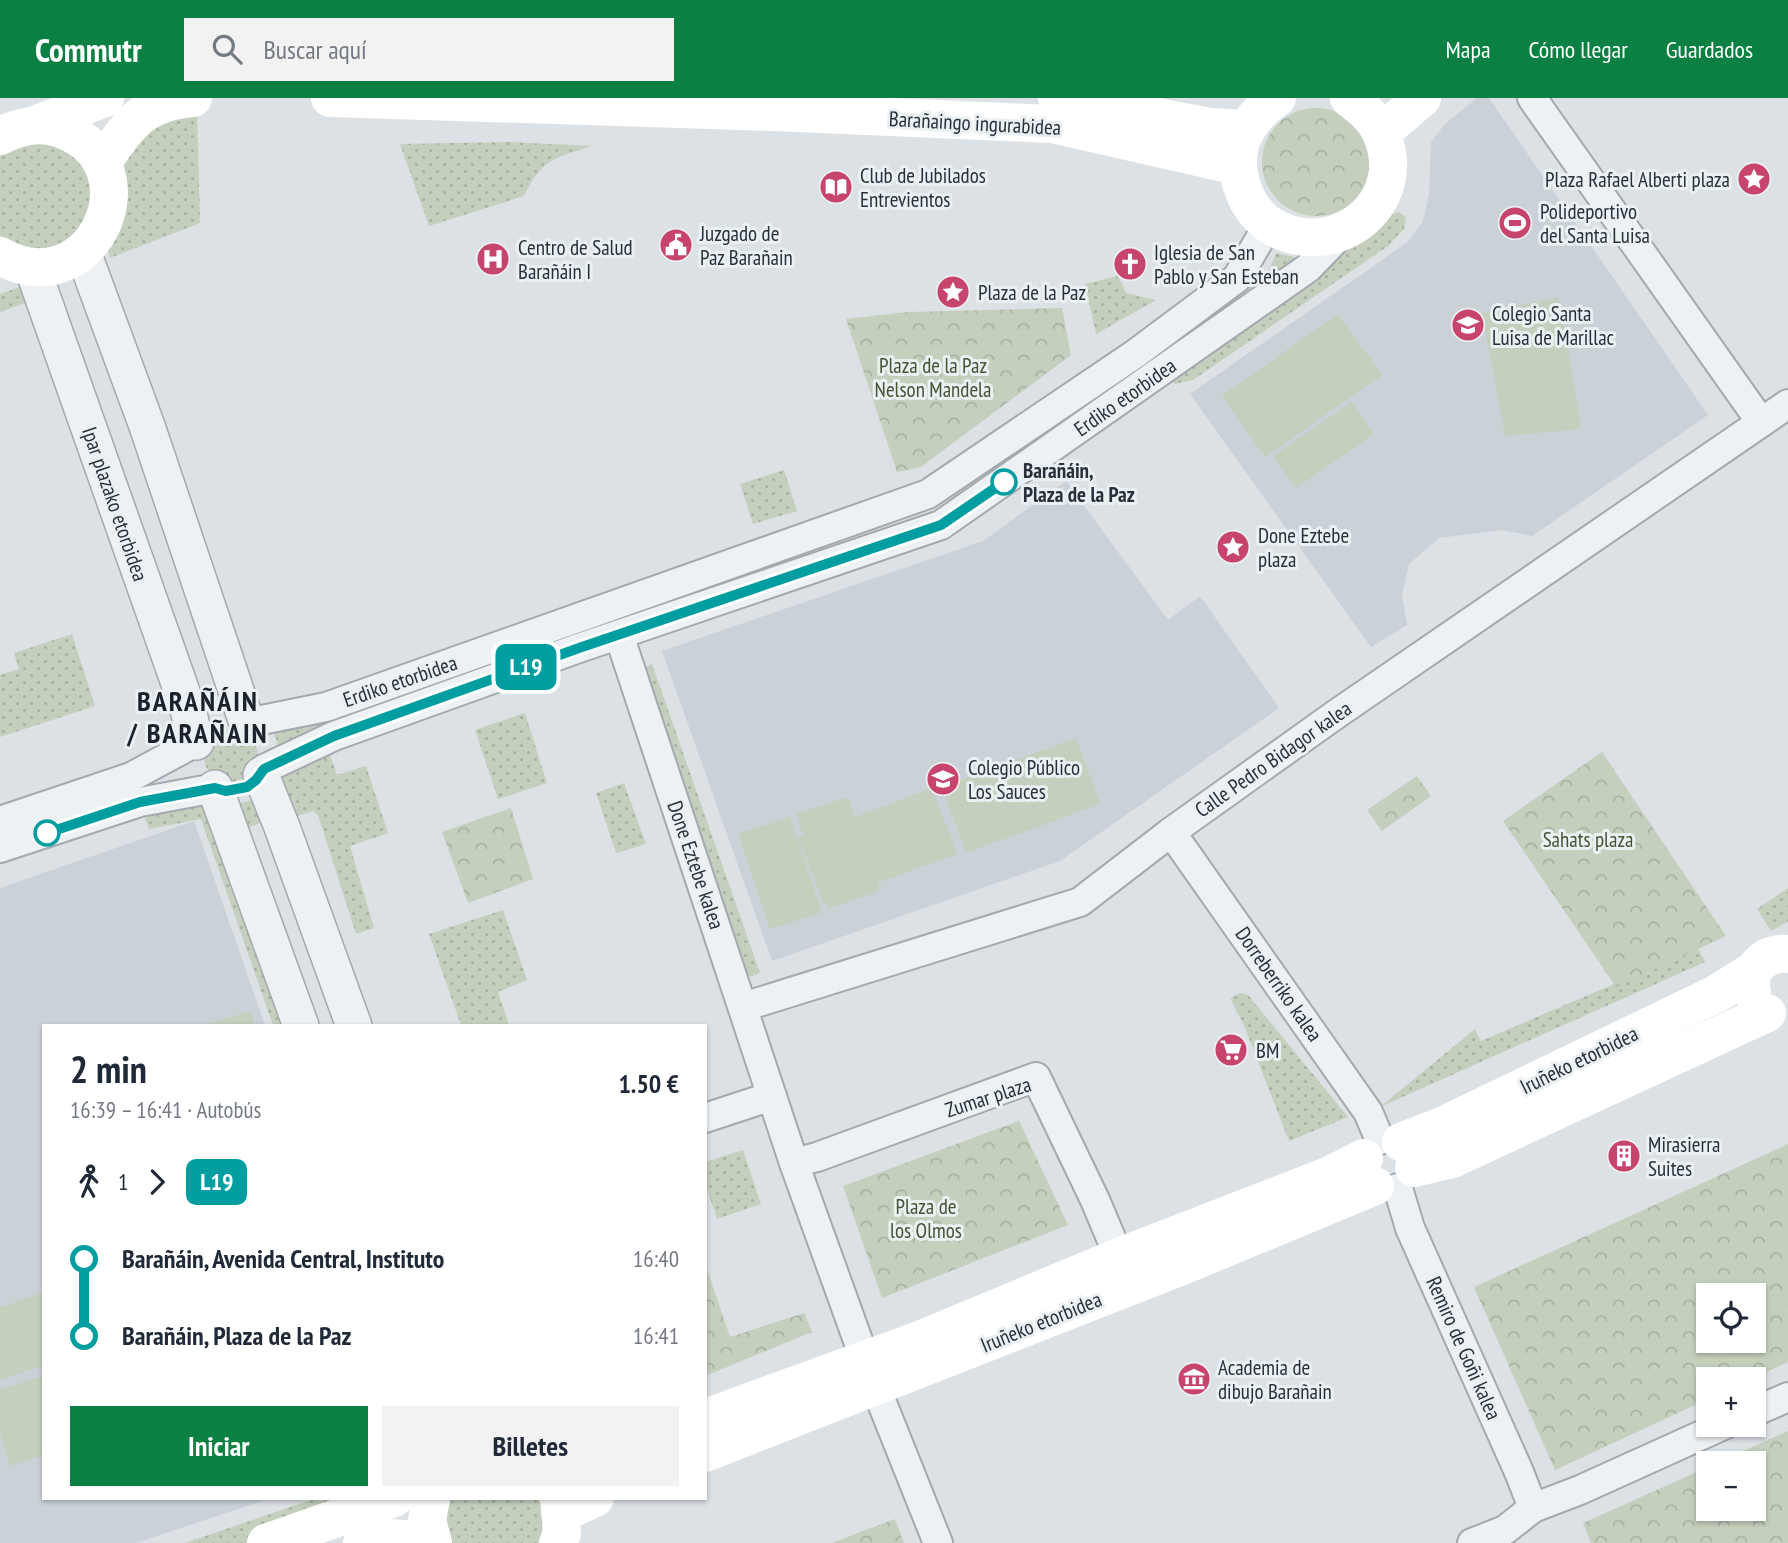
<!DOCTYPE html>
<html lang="es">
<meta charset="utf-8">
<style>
body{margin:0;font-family:"PT Sans Narrow",sans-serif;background:#f2f2f3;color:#1f2937;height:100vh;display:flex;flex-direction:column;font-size:26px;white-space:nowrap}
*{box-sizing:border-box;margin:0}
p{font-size:23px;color:#747a83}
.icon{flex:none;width:38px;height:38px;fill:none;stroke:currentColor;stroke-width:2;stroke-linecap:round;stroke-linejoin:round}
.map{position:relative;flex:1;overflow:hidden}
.drawer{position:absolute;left:42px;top:926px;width:665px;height:476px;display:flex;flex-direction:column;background:#fff;border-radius:0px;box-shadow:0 2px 5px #0004}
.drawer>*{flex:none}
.badge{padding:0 14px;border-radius:10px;font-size:24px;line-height:46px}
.buttons{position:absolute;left:1696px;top:1185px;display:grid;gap:14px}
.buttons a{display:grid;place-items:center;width:70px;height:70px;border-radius:0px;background:#fff;box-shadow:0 2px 5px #0004;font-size:35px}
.map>.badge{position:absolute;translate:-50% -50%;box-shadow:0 0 0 4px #fff}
.legs{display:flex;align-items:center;gap:10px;height:77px;padding:0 28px;font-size:23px}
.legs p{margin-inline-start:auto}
.overview{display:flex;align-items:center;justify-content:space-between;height:119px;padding:0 28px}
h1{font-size:38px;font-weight:700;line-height:52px}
.button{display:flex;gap:14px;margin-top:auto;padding:14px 28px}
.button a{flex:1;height:80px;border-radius:0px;background:#0b8043;color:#fff;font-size:28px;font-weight:700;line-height:80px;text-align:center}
.button a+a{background:#f2f2f3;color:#1f2937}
ul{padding:0 28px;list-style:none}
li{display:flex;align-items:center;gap:24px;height:77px;font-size:26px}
li i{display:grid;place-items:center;width:10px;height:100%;margin:0 9px;background:currentColor}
li i::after{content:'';width:18px;height:18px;margin:-9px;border:5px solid;border-radius:50%;background:#fff}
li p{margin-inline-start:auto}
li:first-child i{background:linear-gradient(#0000 50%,currentColor 0)}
li:last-child i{background:linear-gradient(currentColor 50%,#0000 0)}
header{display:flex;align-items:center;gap:42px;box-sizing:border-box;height:98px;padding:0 35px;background:#0b8043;color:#fff}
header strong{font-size:33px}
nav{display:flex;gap:38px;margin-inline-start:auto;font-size:24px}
.search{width:490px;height:63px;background:#f2f2f3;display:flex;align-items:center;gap:18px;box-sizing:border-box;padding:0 24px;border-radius:0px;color:#747a83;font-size:26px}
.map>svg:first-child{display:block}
.built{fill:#cad1d7}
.grass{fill:url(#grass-dots)}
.park{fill:url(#park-crowns);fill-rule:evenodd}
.pitch{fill:#c4cfbd}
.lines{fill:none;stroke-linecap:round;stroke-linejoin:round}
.minor-casing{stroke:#a2a9af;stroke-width:32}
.tertiary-casing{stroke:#a2a9af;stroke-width:38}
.minor{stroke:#eef1f4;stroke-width:28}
.tertiary{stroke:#eef1f4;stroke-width:35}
.secondary{stroke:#fff;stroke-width:38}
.line-1-casing{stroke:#fff;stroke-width:16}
.line-1{stroke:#009ea0;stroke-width:10}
.stop-1-dot{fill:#fff;stroke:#009ea0;stroke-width:3.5}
.labels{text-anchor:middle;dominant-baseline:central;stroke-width:6;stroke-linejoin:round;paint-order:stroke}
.street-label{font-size:21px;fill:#26313b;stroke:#ebf0f3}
.poi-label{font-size:21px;fill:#26313b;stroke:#ebf0f3;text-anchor:start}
.park-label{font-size:21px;fill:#405634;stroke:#ebf0f3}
.stop-label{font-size:21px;font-weight:bold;fill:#26313b;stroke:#ebf0f3;text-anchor:start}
.district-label{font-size:28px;font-weight:bold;letter-spacing:2px;fill:#19222b;stroke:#ebf0f3}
</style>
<header>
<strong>Commutr</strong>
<div class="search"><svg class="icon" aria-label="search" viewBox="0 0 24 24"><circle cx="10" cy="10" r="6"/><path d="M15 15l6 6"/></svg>Buscar aquí</div>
<nav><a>Mapa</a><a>Cómo llegar</a><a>Guardados</a></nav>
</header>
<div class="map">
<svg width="1788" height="1445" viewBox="0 0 1788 1445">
<defs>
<pattern id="grass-dots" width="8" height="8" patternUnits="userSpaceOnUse" patternTransform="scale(1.75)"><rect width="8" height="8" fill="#c4cfbd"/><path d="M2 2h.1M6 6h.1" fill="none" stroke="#a8b2a3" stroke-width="1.8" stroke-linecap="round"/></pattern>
<pattern id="park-crowns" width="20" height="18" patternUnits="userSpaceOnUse" patternTransform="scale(1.75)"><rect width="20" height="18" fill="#c4cfbd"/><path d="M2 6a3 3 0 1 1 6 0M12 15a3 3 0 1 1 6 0" fill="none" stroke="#a8b2a3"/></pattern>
</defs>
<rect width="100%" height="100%" fill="#dce1e5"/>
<!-- built -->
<g class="built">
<polygon points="1477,0 1489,0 1708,317 1532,438 1501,432 1439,440 1409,466 1402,497 1407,527 1371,549 1190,296 1408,144 1423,123 1429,97 1431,44 1445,26"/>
<polygon points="1066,383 1168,522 1200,498 1279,610 1060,763 772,863 662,553 983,443"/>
<polygon points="194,723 265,927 44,928 44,1400 271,1400 136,1445 0,1445 0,790"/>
</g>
<!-- grass -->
<g class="grass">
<polygon points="197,14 200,125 110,160 105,144 121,131 120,88 128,47 151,30"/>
<polygon points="25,43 61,46 87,71 94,107 76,139 43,154 7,144 0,137 0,58 8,51"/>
<path d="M509 44 592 48C554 61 543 59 524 98L429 128 400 46Z"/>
<polygon points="1398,114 1406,119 1404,131 1388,148 1193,282 1175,286 1168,279 1360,141 1385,119"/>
<polygon points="1276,155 1302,161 1074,319 1071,313 1258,183 1270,170"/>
<polygon points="1118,178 1126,195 1156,202 1096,236 1085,186"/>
<polygon points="25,187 33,202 0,214 0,196"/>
<polygon points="784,372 797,413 753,426 740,386"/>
<polygon points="72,536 95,608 0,639 0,577 19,571 14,555"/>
<polygon points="652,566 760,875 743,881 636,572"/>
<polygon points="525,615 547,685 498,701 475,632"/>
<polygon points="322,620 324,628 281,654 272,630"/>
<circle cx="231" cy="658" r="27"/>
<path d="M329 654 337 677 366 668 388 735 350 748 374 830 356 836 318 717 313 713 290 720C287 712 281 702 280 694 278 669 311 661 329 654Z"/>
<polygon points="624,685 646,746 616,755 596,695"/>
<polygon points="257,700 265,723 244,731 235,707"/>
<polygon points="189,704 213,712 291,927 273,927 201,721 149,731 142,712"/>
<polygon points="1788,790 1788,824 1771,833 1757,811"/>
<polygon points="503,812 527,882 498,894 509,927 461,927 429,836"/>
<polygon points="1698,850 1705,864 1380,1009 1475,931 1481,943"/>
<polygon points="1240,895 1248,897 1348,1019 1289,1043 1245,930 1230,900"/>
<polygon points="743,1052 761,1106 717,1121 705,1085 705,1064"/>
<polygon points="317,1400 368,1400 266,1445 185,1445"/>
<path d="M452 1400H538C546 1414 545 1431 538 1445H452C446 1429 445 1416 452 1400Z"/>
</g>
<!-- park -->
<g class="park">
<circle cx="1316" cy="64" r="54"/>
<polygon points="1062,210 1071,257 921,369 897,374 846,221 907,214"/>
<polygon points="1602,654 1726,838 1616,889 1503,723"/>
<polygon points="1417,678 1431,698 1382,733 1367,712"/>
<polygon points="511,710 533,781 468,805 442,734"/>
<polygon points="1019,1023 1068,1127 882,1200 843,1088"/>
<path d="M1788 1046V1264L1752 1281H1708V1301L1555 1372 1474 1189ZM1708 1197H1754V1242H1708Z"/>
<polygon points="705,1165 730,1239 804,1215 812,1234 705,1278"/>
<polygon points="1788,1333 1788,1445 1591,1445 1583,1425 1708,1369 1708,1410 1754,1410 1754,1365 1717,1365"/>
<polygon points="895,1421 904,1445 832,1445"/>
</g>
<!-- pitch -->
<g class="pitch">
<polygon points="1559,199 1581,331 1505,338 1482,215"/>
<polygon points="1338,216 1382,277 1265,359 1222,298"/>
<polygon points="1352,304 1374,336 1296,390 1273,358"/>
<polygon points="1076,640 1100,706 966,755 942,689"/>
<polygon points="932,690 957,756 877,785 879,793 828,811 825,804 823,805 798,739 803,737 796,716 848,699 855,719"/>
<polygon points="790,719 822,814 770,831 738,736"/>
<polygon points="250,913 255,927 207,927"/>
<polygon points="44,1194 44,1267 0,1282 0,1210"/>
<polygon points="43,1278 44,1357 10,1368 0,1335 0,1292"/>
</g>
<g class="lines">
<defs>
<g id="minor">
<polyline points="1532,0 1761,324"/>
<polyline points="619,537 794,1065 865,1262"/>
<polyline points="247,625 326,609 928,396 1135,256 1237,180 1268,127"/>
<polyline points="264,671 334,638 579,550 941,427 1308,170 1342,135"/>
<polyline points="0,723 131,679 196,644"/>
<polyline points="1171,734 1368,1014 1380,1042"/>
<polyline points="0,750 140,704 215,690"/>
<polyline points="743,909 1080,804 1171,734 1335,617 1788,306"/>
<polyline points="705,1020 772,998"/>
<polyline points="794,1065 817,1059 1036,979 1095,1102 1119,1159"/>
<polyline points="1398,1090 1410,1130 1519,1374 1533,1410"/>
<polyline points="876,1290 938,1445"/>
<polyline points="1754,1314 1788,1299"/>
<polyline points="1472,1445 1505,1432 1533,1410 1580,1392 1726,1326"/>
</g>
<g id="tertiary">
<polyline points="83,154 147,328 247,625"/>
<polyline points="32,169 187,608 196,644"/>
<polyline points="261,677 282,729 354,928"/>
<polyline points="215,690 301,928"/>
</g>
</defs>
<!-- minor casing -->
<use href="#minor" class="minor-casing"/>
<!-- tertiary casing -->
<use href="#tertiary" class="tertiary-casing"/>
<!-- minor -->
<use href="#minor" class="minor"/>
<!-- tertiary -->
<use href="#tertiary" class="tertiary"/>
<!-- secondary -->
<g class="secondary">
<polyline points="330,0 774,14 1052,26 1237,68"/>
<polyline points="1057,0 1210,29 1246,31"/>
<path d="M1277 0C1251 18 1233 43 1239 76 1243 99 1255 120 1277 131 1340 162 1411 102 1381 35 1374 19 1362 10 1349 0"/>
<polyline points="37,26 105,0"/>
<polyline points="1381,35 1422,0"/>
<path d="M0 38C22 27 43 23 66 33 155 71 92 209 0 158"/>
<path d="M102 65C130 26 140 5 193 0"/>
<path d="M1752 895C1747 871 1764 854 1788 856"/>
<polyline points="1401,1044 1442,1028 1716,896 1753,873"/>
<polyline points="1414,1070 1452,1061 1767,915"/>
<polyline points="705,1320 922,1241 1119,1159 1328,1078 1364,1060"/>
<polyline points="705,1355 1187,1166 1375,1088"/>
<polyline points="431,1400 427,1422 433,1445"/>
<polyline points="562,1415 595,1400"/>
<polyline points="266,1445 394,1400"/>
<polyline points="362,1445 385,1440 431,1442"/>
<polyline points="558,1445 562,1435 559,1400"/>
</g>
</g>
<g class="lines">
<defs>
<polyline id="line-1" points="47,735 140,704 215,690 226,693 247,689 256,682 264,671 334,638 579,550 941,427 1004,384"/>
</defs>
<!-- line-1 casing -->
<use href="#line-1" class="line-1-casing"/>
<!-- line-1 -->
<use href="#line-1" class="line-1"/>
</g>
<!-- icons -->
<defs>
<symbol id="sight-disc" viewBox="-11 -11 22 22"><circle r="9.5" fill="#c7446d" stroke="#ebf0f3"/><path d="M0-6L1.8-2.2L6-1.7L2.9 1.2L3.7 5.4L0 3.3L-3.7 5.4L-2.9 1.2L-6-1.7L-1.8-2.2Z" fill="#fff"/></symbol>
<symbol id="library-disc" viewBox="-11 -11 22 22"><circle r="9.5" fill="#c7446d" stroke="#ebf0f3"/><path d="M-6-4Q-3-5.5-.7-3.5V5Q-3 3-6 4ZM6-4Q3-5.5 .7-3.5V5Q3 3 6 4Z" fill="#fff"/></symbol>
<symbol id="stadium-disc" viewBox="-11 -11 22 22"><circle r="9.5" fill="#c7446d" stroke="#ebf0f3"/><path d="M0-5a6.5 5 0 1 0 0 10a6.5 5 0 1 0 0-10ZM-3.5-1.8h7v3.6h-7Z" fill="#fff"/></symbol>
<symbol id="civic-disc" viewBox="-11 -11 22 22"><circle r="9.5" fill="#c7446d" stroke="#ebf0f3"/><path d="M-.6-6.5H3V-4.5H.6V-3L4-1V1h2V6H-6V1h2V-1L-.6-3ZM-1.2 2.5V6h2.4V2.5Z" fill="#fff"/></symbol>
<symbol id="hospital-disc" viewBox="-11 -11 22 22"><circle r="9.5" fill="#c7446d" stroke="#ebf0f3"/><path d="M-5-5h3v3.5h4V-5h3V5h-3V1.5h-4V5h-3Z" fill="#fff"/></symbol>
<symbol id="church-disc" viewBox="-11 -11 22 22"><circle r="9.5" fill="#c7446d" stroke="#ebf0f3"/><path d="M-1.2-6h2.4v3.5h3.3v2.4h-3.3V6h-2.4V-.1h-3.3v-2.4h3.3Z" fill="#fff"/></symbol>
<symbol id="school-disc" viewBox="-11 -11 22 22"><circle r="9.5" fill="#c7446d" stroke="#ebf0f3"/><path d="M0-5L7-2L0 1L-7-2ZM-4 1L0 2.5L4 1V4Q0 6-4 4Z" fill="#fff"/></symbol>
<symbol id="supermarket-disc" viewBox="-11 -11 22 22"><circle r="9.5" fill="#c7446d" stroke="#ebf0f3"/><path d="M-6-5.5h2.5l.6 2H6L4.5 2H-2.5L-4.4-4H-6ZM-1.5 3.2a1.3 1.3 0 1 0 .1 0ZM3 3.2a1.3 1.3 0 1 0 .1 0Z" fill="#fff"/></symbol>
<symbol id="building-disc" viewBox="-11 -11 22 22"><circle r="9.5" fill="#c7446d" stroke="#ebf0f3"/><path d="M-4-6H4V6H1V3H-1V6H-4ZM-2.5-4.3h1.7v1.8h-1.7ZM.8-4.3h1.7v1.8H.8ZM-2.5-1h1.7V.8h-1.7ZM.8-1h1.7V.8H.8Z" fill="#fff"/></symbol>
<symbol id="museum-disc" viewBox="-11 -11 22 22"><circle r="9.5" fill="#c7446d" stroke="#ebf0f3"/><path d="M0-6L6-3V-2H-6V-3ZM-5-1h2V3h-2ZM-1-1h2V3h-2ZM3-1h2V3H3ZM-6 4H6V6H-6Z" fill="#fff"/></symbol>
</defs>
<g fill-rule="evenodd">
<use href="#sight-disc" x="1735" y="62" width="38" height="38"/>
<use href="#library-disc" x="817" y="70" width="38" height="38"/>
<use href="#stadium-disc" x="1496" y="106" width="38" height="38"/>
<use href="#civic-disc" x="657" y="128" width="38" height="38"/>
<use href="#hospital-disc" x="474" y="142" width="38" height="38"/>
<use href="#church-disc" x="1111" y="147" width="38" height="38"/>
<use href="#sight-disc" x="934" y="175" width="38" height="38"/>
<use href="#school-disc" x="1449" y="208" width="38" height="38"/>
<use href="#sight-disc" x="1214" y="430" width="38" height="38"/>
<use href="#school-disc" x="924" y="662" width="38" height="38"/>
<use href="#supermarket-disc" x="1212" y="933" width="38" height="38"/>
<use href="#building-disc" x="1605" y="1039" width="38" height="38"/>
<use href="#museum-disc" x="1175" y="1262" width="38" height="38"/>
</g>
<!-- markers -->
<g class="stop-1-dot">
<circle cx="1004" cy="384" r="12"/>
<circle cx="47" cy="735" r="12"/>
</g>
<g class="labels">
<!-- street labels -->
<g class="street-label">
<text transform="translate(975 25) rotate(3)">Barañaingo ingurabidea</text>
<text transform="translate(1125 299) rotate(-35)">Erdiko etorbidea</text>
<text transform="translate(115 406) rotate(71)">Ipar plazako etorbidea</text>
<text transform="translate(400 583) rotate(-19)">Erdiko etorbidea</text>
<text transform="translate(1273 661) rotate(-35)">Calle Pedro Bidagor kalea</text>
<text transform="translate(696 767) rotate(71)">Done Eztebe kalea</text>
<text transform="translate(1279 886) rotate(55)">Dorreberriko kalea</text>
<text transform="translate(1579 962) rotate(-26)">Iruñeko etorbidea</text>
<text transform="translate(988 999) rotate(-18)">Zumar plaza</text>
<text transform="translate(1041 1224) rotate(-22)">Iruñeko etorbidea</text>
<text transform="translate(1464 1250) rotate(66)">Remiro de Goñi kalea</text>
</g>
<!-- poi labels -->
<g class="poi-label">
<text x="860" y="77">Club de Jubilados<tspan x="860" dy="24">Entrevientos</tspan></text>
<text x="1730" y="81" text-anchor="end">Plaza Rafael Alberti plaza</text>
<text x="1540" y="113">Polideportivo<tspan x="1540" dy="24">del Santa Luisa</tspan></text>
<text x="700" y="135">Juzgado de<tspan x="700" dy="24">Paz Barañain</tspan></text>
<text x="518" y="149">Centro de Salud<tspan x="518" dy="24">Barañáin I</tspan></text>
<text x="1154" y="154">Iglesia de San<tspan x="1154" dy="24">Pablo y San Esteban</tspan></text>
<text x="978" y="194">Plaza de la Paz</text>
<text x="1492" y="215">Colegio Santa<tspan x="1492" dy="24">Luisa de Marillac</tspan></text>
<text x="1258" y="437">Done Eztebe<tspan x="1258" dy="24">plaza</tspan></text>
<text x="968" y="669">Colegio Público<tspan x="968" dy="24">Los Sauces</tspan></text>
<text x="1256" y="952">BM</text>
<text x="1648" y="1046">Mirasierra<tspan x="1648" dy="24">Suites</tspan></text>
<text x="1218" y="1269">Academia de<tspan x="1218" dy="24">dibujo Barañain</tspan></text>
</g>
<!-- park labels -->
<g class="park-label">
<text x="933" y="267">Plaza de la Paz<tspan x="933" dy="24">Nelson Mandela</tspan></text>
<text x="1588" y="741">Sahats plaza</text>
<text x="926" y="1108">Plaza de<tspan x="926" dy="24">los Olmos</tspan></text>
</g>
<!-- stop labels -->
<g class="stop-label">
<text x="1023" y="372">Barañáin,<tspan x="1023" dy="24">Plaza de la Paz</tspan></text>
</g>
<!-- district labels -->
<g class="district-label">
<text x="198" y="602">BARAÑÁIN<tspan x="198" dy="32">/ BARAÑAIN</tspan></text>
</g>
</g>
</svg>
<div class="buttons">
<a><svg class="icon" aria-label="locate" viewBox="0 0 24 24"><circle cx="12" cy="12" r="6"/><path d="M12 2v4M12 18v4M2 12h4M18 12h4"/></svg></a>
<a>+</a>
<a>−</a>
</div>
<b class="badge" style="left:526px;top:569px;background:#009ea0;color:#fff">L19</b>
<section class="drawer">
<div class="overview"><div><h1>2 min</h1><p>16:39 – 16:41 · Autobús</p></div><b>1.50 €</b></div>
<div class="legs"><svg class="icon" aria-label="walk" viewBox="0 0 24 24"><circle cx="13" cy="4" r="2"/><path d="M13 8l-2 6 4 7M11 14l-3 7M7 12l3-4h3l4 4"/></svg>1<svg class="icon" aria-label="forward" viewBox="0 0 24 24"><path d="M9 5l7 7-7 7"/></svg><b class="badge" style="background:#009ea0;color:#fff">L19</b></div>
<ul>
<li><i style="color:#009ea0"></i><b>Barañáin, Avenida Central, Instituto</b><p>16:40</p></li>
<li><i style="color:#009ea0"></i><b>Barañáin, Plaza de la Paz</b><p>16:41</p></li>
</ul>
<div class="button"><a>Iniciar</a><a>Billetes</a></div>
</section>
</div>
